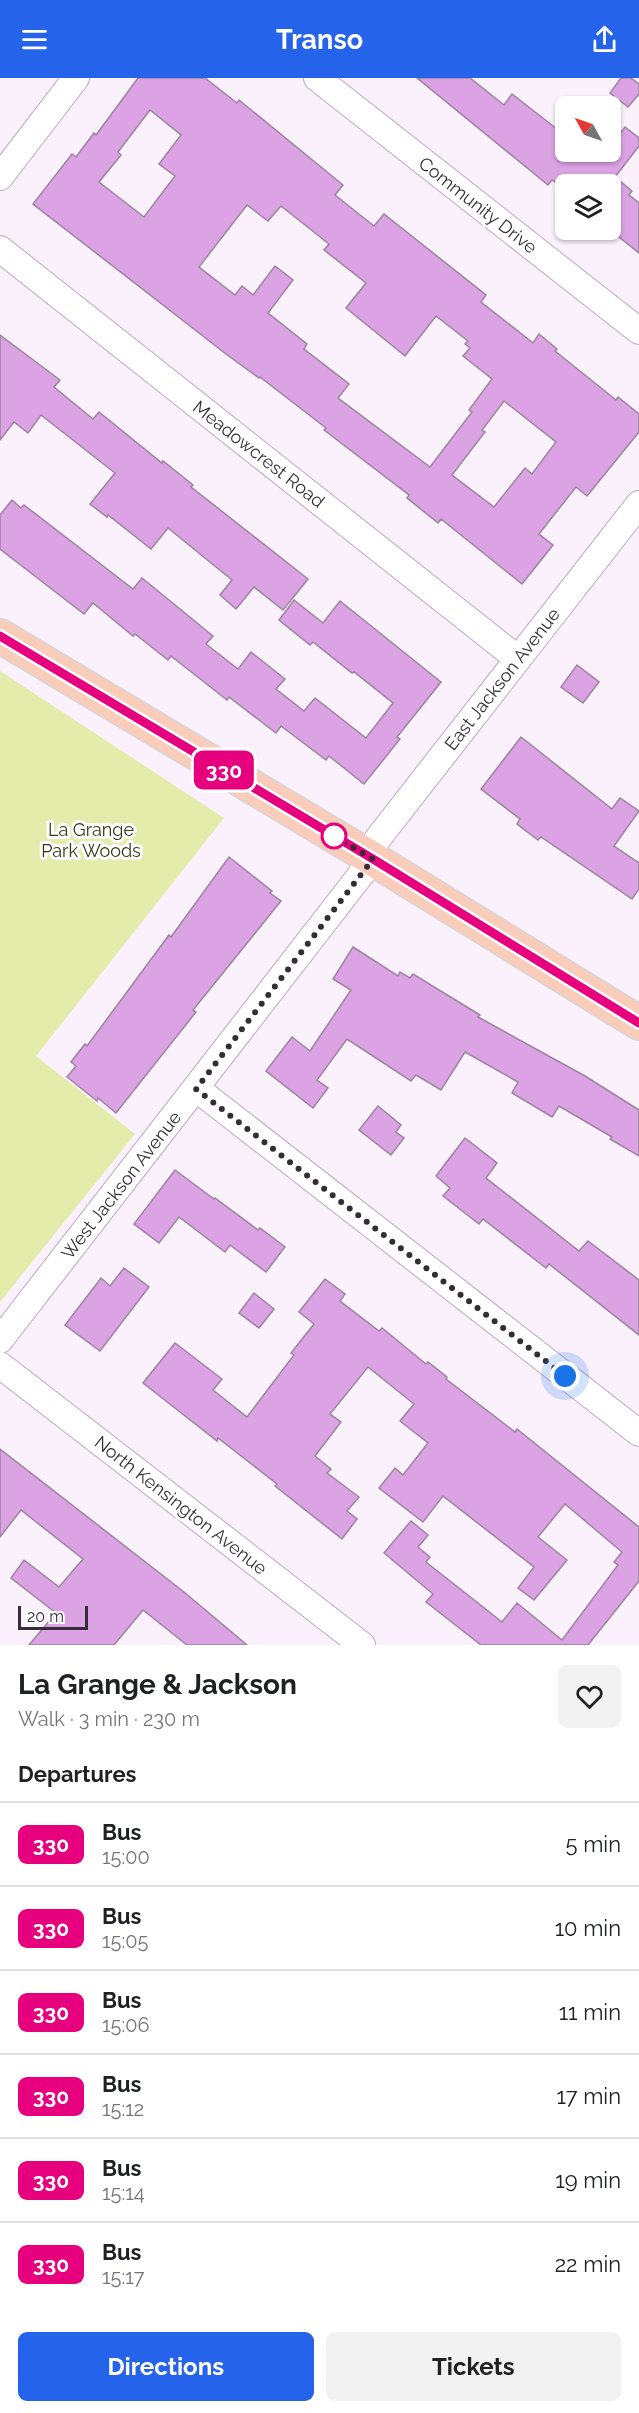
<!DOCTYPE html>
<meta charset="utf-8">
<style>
body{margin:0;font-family:Raleway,sans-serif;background:#f2f2f2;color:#202124;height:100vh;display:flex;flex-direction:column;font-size:22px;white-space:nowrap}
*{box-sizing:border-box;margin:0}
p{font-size:20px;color:#757577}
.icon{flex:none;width:33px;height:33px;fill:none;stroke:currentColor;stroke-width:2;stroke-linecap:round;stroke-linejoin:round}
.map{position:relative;height:1567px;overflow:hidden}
.sheet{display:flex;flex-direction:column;background:#fff;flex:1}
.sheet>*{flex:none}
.badge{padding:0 12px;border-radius:9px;font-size:21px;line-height:39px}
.needle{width:39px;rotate:310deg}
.buttons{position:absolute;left:555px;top:18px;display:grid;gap:12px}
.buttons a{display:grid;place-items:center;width:66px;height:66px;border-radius:9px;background:#fff;box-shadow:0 2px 4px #0004;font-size:30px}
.scale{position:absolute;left:18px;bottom:15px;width:70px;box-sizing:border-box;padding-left:6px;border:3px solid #362c37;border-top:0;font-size:16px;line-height:21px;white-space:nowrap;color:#362c37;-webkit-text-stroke:4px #fff;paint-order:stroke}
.you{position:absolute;width:30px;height:30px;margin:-15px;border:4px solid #fff;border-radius:50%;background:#1a73e8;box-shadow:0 0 0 9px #1a73e833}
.map>.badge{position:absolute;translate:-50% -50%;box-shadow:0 0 0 3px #fff}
h2{padding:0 18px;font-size:22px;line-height:54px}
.round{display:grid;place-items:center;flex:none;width:63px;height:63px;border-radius:9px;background:#f2f2f2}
.summary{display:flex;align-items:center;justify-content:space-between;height:102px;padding:0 18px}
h1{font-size:28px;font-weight:700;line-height:45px}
.primary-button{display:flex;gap:12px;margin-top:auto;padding:12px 18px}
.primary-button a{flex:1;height:69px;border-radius:9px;background:#2563eb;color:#fff;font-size:24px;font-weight:700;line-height:69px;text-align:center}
.primary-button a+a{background:#f2f2f2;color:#202124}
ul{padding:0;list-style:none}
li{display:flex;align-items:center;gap:18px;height:84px;padding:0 18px;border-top:2px solid #e0e0e0}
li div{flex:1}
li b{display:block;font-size:22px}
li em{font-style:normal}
li .badge{min-width:66px;font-weight:700;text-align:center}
header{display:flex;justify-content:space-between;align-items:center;height:78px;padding:0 18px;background:#2563eb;color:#fff;font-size:27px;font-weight:700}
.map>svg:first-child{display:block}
.green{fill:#e4ecac}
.building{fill:#dba2e4;stroke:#9c849f;stroke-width:1.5;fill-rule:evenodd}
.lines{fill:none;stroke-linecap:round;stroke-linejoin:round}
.street-casing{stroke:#c0a7c4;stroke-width:28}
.primary-casing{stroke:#d7d5d7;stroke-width:36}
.street{stroke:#fff;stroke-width:26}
.primary{stroke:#f9cdba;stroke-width:33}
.line-casing{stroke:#fff;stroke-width:14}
.line{stroke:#e6007e;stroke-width:9}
.walk{stroke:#362c37;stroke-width:6;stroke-dasharray:0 10.8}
.stop-dot{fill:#fff;stroke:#e6007e;stroke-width:3}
.labels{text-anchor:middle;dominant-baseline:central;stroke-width:6;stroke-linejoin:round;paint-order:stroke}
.street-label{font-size:18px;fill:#362c37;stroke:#fff}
.park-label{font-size:18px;fill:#343813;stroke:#fff}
</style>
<header><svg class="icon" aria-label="menu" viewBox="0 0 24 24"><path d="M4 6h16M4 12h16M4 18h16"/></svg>Transo<svg class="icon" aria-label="share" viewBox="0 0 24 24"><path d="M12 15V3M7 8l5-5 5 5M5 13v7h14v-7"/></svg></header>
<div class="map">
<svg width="639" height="1567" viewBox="0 0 639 1567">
<rect width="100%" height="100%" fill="#fbf1fd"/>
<!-- green -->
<polygon class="green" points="0,593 224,740 36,978 135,1056 0,1224"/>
<!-- building -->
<g class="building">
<path d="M138 0H205L237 25 239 22 343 107 335 117 374 148 384 136 486 217 481 224 533 265 539 256 557 271 555 273 616 322 618 319 639 336V354L587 418 576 409 539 456 553 467 522 506 441 441 438 445 407 420 409 417 324 352 326 350 260 299 259 300 226 276 33 126 72 76 76 79 94 55 96 57ZM150 32 181 57 159 86 175 98 144 139 99 104 121 77 118 74ZM247 127 268 143 281 128 329 166 324 172 366 205 346 230 405 278 436 238 468 263 465 266 470 270 463 278 492 301 469 332 472 334 430 389 338 320 349 306 304 271 307 266 268 235 293 202 275 188 253 217 242 208 235 217 199 189ZM504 323 556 364 532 396 525 390 494 429 452 397 485 354 482 352Z"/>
<polygon points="417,0 470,0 504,27 512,16 566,58 566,74 610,74 610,68 625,49 639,60 639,68 615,99 632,113 629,117 639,125 639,175 610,152 610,104 609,106 559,106 552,102 548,107"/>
<polygon points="621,0 631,0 639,6 639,16 628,29 610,15"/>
<polygon points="0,257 60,302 54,309 93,341 99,334 162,385 163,383 193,407 191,409 308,501 283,532 254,509 236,531 220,517 232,502 168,450 151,471 108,437 107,439 90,426 115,395 41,337 28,355 14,344 0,362"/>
<polygon points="12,422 21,430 24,427 133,511 142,500 213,558 206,566 238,591 251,574 285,601 276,611 304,633 315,620 366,660 393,625 354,594 352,595 313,564 310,567 279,542 294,522 323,545 340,523 441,604 397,659 400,661 364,706 329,678 326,682 281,648 276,655 229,619 227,622 171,578 168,582 135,556 133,558 93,525 84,536 0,471 0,437"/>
<polygon points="577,587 599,604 583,625 561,609"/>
<polygon points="521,659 612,731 620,720 639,733 614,768 639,785 639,811 632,821 541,759 538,762 517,746 520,741 481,711"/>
<polygon points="229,779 272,813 270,815 281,823 193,932 196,934 116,1035 98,1020 97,1023 67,999 76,988 71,984 85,966 87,968 169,857 171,859"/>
<polygon points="353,869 398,898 400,894 410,900 413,896 480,937 478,939 585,998 639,1032 639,1078 610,1061 612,1059 559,1028 552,1039 512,1015 518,1004 465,974 441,1012 416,997 411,1003 347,961 317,1002 328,1010 313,1030 266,993 292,959 310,973 351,912 333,901"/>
<polygon points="378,1028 401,1047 396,1054 404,1060 391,1077 359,1052"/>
<polygon points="465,1060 497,1085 486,1100 579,1173 588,1163 639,1202 639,1257 549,1186 546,1190 483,1141 479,1146 443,1118 450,1110 436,1098"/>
<polygon points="175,1092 214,1121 215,1120 258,1152 260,1150 285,1169 266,1194 230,1167 225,1174 179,1139 159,1165 134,1146"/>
<polygon points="124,1190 149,1209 100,1273 65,1247 101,1200 110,1208"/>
<polygon points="325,1201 345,1216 340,1223 379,1253 382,1250 426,1286 428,1284 447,1299 446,1301 515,1354 517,1351 639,1449 639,1503 588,1567 481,1567 426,1524 433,1516 384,1475 411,1443 428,1457 418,1469 430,1479 426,1484 502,1544 517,1525 562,1562 618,1487 614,1484 622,1474 565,1426 538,1459 567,1482 534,1522 518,1510 534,1489 443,1418 423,1444 379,1410 395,1390 403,1397 428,1365 400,1343 414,1326 368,1289 330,1336 341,1344 315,1378 331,1391 327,1395 359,1419 347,1433 357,1441 342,1461 275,1408 277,1406 218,1360 217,1363 143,1305 175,1265 222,1301 213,1312 247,1339 294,1277 291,1275 314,1246 299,1234"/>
<polygon points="254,1215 274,1231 259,1250 239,1235"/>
<polygon points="0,1371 184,1514 247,1567 187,1567 143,1532 114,1567 29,1567 56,1535 11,1500 24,1482 59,1509 83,1481 21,1432 0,1459"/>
</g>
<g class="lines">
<defs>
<g id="street">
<polyline points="317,0 639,253"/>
<polyline points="0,99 76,0"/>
<polyline points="0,171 518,581"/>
<polyline points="365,777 639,426"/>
<polyline points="197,1011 639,1355"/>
<polyline points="0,1262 373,781"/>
<polyline points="0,1287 362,1567"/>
</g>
<polyline id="primary" points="0,558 373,781 639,945"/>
</defs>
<!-- street casing -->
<use href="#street" class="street-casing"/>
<!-- primary casing -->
<use href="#primary" class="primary-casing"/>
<!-- street -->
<use href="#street" class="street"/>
<!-- primary -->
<use href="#primary" class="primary"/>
</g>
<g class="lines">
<defs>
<polyline id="line" points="0,558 373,781 639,945"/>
</defs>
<!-- line casing -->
<use href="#line" class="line-casing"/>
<!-- line -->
<use href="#line" class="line"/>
<!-- walk -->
<polyline class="walk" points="334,758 325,753 373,781 196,1011 565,1298"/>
</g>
<!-- markers -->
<circle class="stop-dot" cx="334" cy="758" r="12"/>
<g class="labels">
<!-- street labels -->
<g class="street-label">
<text transform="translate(478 127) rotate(38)">Community Drive</text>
<text transform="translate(259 376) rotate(38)">Meadowcrest Road</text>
<text transform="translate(502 601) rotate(-52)">East Jackson Avenue</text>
<text transform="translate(121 1107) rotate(-52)">West Jackson Avenue</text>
<text transform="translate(181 1427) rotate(38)">North Kensington Avenue</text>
</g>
<!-- park labels -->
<g class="park-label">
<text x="91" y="751">La Grange<tspan x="91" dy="21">Park Woods</tspan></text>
</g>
</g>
</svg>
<div class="buttons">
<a><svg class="needle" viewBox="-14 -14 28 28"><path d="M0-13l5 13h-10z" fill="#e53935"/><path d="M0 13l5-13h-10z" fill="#757577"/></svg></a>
<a><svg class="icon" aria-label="layers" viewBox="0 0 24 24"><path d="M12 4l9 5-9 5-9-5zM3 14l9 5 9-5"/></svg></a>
</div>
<div class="scale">20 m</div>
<div class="you" style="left:565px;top:1298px"></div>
<b class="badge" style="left:224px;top:692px;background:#e6007e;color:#fff">330</b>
</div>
<section class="sheet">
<div class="summary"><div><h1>La Grange &amp; Jackson</h1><p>Walk · 3 min · 230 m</p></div><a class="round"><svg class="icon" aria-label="heart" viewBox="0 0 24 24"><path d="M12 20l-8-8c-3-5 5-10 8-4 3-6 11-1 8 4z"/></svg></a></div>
<h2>Departures</h2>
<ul>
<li><span class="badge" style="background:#e6007e;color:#fff">330</span><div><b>Bus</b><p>15:00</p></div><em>5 min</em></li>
<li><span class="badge" style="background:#e6007e;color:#fff">330</span><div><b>Bus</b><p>15:05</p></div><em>10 min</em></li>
<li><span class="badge" style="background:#e6007e;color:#fff">330</span><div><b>Bus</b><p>15:06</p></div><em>11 min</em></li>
<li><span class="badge" style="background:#e6007e;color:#fff">330</span><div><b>Bus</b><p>15:12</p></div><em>17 min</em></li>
<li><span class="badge" style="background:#e6007e;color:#fff">330</span><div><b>Bus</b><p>15:14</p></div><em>19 min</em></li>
<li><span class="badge" style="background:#e6007e;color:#fff">330</span><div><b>Bus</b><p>15:17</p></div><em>22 min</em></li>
</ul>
<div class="primary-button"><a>Directions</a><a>Tickets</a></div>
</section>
